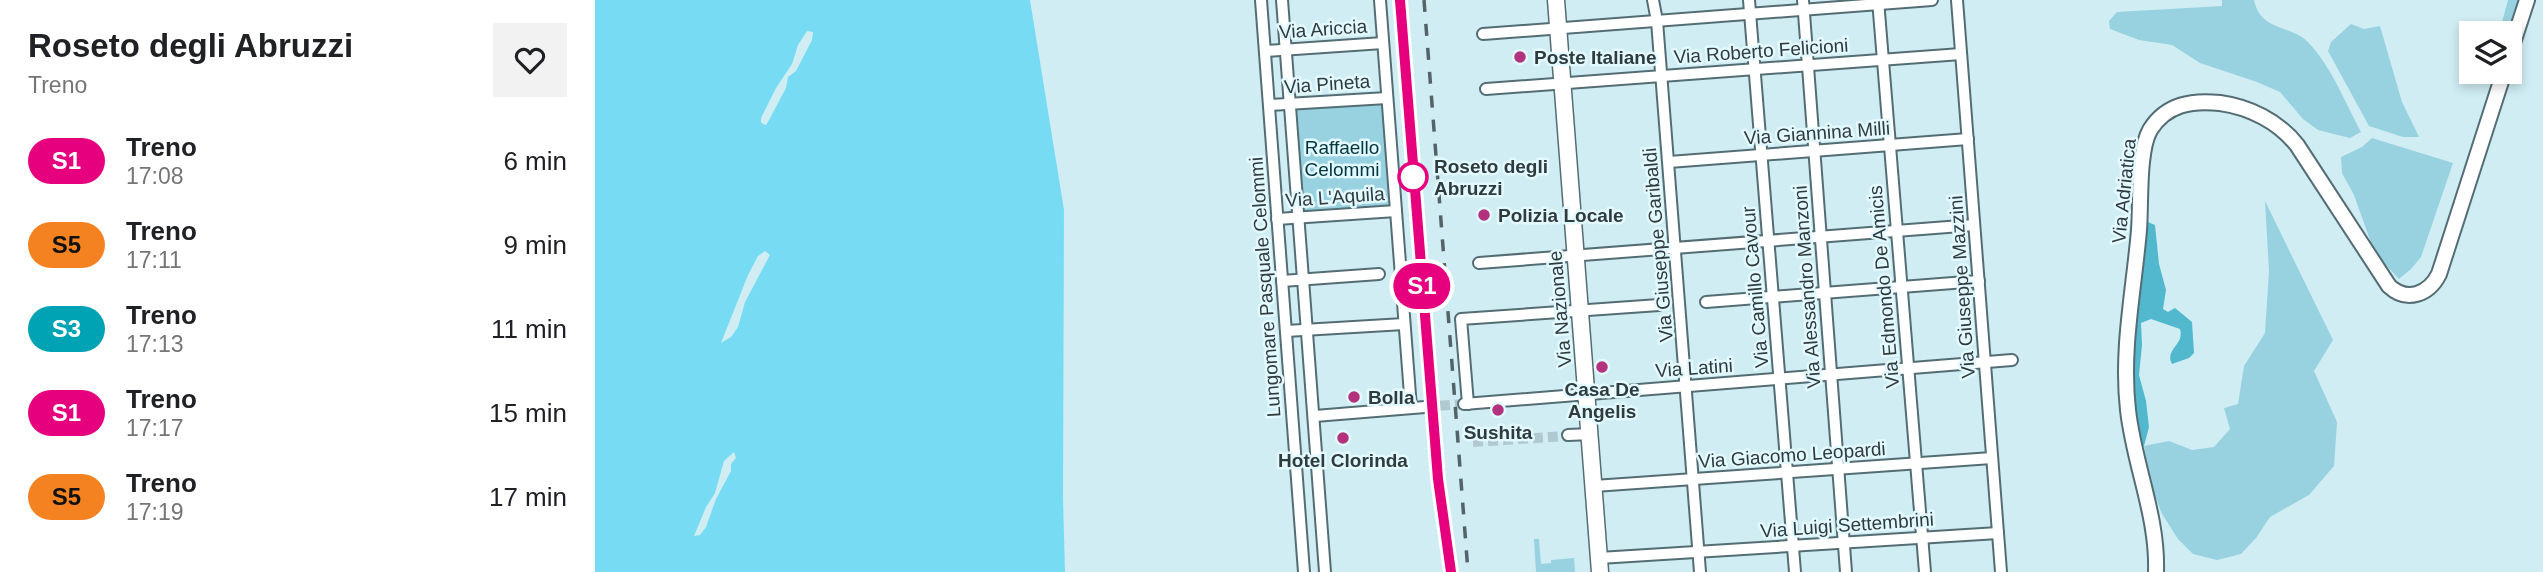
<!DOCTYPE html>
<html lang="it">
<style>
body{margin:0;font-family:Helvetica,sans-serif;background:#f2f2f2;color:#202124;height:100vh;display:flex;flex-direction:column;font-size:26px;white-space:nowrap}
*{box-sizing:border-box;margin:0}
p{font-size:23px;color:#757577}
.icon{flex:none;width:38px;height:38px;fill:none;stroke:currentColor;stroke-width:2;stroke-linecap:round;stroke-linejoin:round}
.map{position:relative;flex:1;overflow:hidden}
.panel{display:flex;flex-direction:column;background:#fff;width:595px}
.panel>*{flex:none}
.badge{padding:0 14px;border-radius:23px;font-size:24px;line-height:46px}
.controls{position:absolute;left:1864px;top:21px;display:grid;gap:14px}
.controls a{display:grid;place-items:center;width:63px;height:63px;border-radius:0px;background:#fff;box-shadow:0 4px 10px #0003;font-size:35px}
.map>.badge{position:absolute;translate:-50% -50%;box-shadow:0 0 0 4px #fff}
.round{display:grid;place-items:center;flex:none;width:74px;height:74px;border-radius:0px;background:#f2f2f2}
.summary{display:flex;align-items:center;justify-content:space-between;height:119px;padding:0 28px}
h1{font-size:33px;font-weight:700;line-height:52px}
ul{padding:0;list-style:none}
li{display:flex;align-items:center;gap:21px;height:84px;padding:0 28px}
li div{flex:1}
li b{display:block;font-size:26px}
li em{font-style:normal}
li .badge{min-width:77px;font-weight:700;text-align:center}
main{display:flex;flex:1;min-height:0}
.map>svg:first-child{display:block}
.green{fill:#98d2e0}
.forest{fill:#51b8ce}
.water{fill:#77dcf3}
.pier{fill:#d0edf4}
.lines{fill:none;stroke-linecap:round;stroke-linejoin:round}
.street-tunnel{stroke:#b0c9d0;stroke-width:10;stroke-dasharray:10 5;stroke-linecap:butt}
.street-casing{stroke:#546d74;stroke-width:14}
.secondary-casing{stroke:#546d74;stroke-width:18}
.primary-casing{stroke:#546d74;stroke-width:19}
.street{stroke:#fff;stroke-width:10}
.secondary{stroke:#fff;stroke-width:14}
.primary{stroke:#fff;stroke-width:16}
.rail{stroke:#546367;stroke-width:3.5;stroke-dasharray:12 12;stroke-linecap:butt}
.line-casing{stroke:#fff;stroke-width:16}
.line{stroke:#e6007e;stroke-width:10}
.poi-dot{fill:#b3327d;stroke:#e2f9ff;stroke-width:2.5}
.stop-dot{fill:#fff;stroke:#e6007e;stroke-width:3.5}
.labels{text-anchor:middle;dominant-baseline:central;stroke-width:5;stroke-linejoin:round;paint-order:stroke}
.street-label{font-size:19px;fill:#303b3e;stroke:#e2f9ff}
.poi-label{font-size:19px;font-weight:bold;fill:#303b3e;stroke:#e2f9ff;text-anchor:start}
.park-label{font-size:19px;fill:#03363f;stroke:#e2f9ff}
.stop-label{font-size:19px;font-weight:bold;fill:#303b3e;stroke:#e2f9ff;text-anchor:start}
</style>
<main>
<section class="panel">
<div class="summary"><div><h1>Roseto degli Abruzzi</h1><p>Treno</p></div><a class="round"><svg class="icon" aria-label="heart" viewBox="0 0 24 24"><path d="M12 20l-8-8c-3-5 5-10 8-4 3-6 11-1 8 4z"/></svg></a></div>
<ul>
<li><span class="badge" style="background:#e6007e;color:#fff">S1</span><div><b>Treno</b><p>17:08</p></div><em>6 min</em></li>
<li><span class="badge" style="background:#f58220;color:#111">S5</span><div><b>Treno</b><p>17:11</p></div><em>9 min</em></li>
<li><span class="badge" style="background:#00a3b4;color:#fff">S3</span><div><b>Treno</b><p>17:13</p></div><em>11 min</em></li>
<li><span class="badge" style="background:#e6007e;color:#fff">S1</span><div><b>Treno</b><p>17:17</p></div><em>15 min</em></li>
<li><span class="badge" style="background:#f58220;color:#111">S5</span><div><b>Treno</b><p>17:19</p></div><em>17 min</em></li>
</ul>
</section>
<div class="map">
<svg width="1948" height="572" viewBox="0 0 1948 572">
<rect width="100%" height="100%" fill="#d0edf4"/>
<!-- green -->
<g class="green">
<path d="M1627 0H1659C1666 32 1695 24 1713 42 1736 66 1750 102 1766 132L1755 138 1723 130 1708 119 1685 92 1662 82 1605 63 1577 45 1544 40 1515 29 1514 21 1522 12 1627 6Z"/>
<polygon points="1913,0 1923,0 1912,33 1904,33"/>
<polygon points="1756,24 1769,29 1785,26 1807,102 1824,137 1808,137 1774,126 1733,51 1736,42"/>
<polygon points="789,102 797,207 706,214 698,108"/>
<polygon points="1777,138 1858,163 1826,257 1816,269 1804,279 1780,254 1759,195 1747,173 1746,157 1767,147"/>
<polygon points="1670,201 1738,340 1719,371 1742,422 1739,466 1714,495 1675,517 1661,538 1646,554 1622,560 1598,554 1583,539 1567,514 1554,480 1549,446 1574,441 1597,450 1619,447 1635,429 1629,408 1643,404 1649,366 1670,333 1674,271"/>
<polygon points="939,539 944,539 946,564 956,563 956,560 979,558 980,572 941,572"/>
</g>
<!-- forest -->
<path class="forest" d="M1553 222 1560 225 1564 264 1571 290 1568 309 1573 312 1580 308 1597 322 1599 353 1594 358 1577 364C1569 349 1590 345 1585 329L1556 319 1546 323 1547 345 1544 375 1551 401 1554 427 1549 446 1540 447 1532 387 1548 223Z"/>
<!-- water -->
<polygon class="water" points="0,0 435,0 469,210 468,498 470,572 0,572"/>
<!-- pier -->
<g class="pier">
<polygon points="212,31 218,32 217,40 201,71 193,77 191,88 174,120 171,125 168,124 166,122 166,118 181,88 197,64 203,45"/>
<polygon points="170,251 175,255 150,302 143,327 136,337 126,343 153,275 163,256"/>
<polygon points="139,452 141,458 136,464 136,471 121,499 111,527 105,535 99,536 111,507 120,493 129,461"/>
</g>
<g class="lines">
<!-- street-tunnel -->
<g class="street-tunnel">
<polyline points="830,407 869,404"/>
<polyline points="878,442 971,436"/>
</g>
<defs>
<g id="street">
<polyline points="666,0 709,572"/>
<polyline points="687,0 730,572"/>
<polyline points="785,0 816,408"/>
<polyline points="1058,0 1062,21 1105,572"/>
<polyline points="1154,0 1200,572"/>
<polyline points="1208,0 1251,572"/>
<polyline points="1283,0 1330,572"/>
<polyline points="1362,0 1406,572"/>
<polyline points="888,34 1337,0"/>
<polyline points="670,51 788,43"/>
<polyline points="891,89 1366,54"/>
<polyline points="674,105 792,98"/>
<polyline points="1074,162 1373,139"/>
<polyline points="682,219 801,211"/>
<polyline points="884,263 1379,225"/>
<polyline points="687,281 784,274"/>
<polyline points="1111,302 1384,281"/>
<polyline points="691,331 809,324"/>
<polyline points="869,404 1417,360"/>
<polyline points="873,404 866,319 1064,305"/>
<polyline points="720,416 830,407"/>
<polyline points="973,435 996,434"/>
<polyline points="999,486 1397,458"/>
<polyline points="1004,558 1403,533"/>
</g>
<g id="secondary">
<polyline points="1914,55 1932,0"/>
<path d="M1561 572C1563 516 1539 465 1533 410 1526 349 1539 290 1544 230 1546 204 1543 151 1555 130 1571 104 1597 100 1625 103 1654 107 1683 121 1702 145L1794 286C1812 303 1834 294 1844 274L1909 72"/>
</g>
<polyline id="primary" points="961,0 1005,572"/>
</defs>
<!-- street casing -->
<use href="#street" class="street-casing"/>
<!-- secondary casing -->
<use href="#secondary" class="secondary-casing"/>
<!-- primary casing -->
<use href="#primary" class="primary-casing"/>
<!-- street -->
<use href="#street" class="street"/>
<!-- secondary -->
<use href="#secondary" class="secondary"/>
<!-- primary -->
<use href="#primary" class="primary"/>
<!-- rail -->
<g class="rail">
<polyline points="805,0 843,479 856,572"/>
<polyline points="829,0 873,572"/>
</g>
</g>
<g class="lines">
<defs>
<polyline id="line" points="805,0 843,479 856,572"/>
</defs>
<!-- line casing -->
<use href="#line" class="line-casing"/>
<!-- line -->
<use href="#line" class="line"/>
</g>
<!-- markers -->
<g class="poi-dot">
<circle cx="925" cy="57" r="7"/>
<circle cx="889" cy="215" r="7"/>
<circle cx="1007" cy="367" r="7"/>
<circle cx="759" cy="397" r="7"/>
<circle cx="903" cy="410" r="7"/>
<circle cx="748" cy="438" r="7"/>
</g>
<circle class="stop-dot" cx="818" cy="177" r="14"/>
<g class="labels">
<!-- street labels -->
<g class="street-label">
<text transform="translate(728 29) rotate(-4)">Via Ariccia</text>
<text transform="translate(1166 51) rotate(-4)">Via Roberto Felicioni</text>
<text transform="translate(732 84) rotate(-4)">Via Pineta</text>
<text transform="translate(1222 133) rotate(-4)">Via Giannina Milli</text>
<text transform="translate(1529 191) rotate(-84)">Via Adriatica</text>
<text transform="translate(740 197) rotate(-4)">Via L'Aquila</text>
<text transform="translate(1063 245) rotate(-95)">Via Giuseppe Garibaldi</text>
<text transform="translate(670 287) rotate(-94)">Lungomare Pasquale Celommi</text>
<text transform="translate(1160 287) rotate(-95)">Via Camillo Cavour</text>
<text transform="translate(1212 287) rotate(-94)">Via Alessandro Manzoni</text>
<text transform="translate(1289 287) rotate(-95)">Via Edmondo De Amicis</text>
<text transform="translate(1367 287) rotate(-94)">Via Giuseppe Mazzini</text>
<text transform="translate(965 309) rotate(-95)">Via Nazionale</text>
<text transform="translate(1099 368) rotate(-4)">Via Latini</text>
<text transform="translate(1197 455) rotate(-4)">Via Giacomo Leopardi</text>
<text transform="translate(1252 525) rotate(-4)">Via Luigi Settembrini</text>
</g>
<!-- poi labels -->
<g class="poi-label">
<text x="939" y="57">Poste Italiane</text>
<text x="903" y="215">Polizia Locale</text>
<text x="1007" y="389" text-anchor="middle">Casa De<tspan x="1007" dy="22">Angelis</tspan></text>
<text x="773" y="397">Bolla</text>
<text x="903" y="432" text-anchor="middle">Sushita</text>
<text x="748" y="460" text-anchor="middle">Hotel Clorinda</text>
</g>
<!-- park labels -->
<g class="park-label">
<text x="747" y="147">Raffaello<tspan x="747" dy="22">Celommi</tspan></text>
</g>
<!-- stop labels -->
<g class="stop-label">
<text x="839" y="166">Roseto degli<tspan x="839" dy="22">Abruzzi</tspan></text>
</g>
</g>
</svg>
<div class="controls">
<a><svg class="icon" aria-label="layers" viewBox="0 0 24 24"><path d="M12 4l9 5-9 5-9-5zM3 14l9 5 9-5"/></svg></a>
</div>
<b class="badge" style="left:827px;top:286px;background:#e6007e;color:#fff">S1</b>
</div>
</main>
